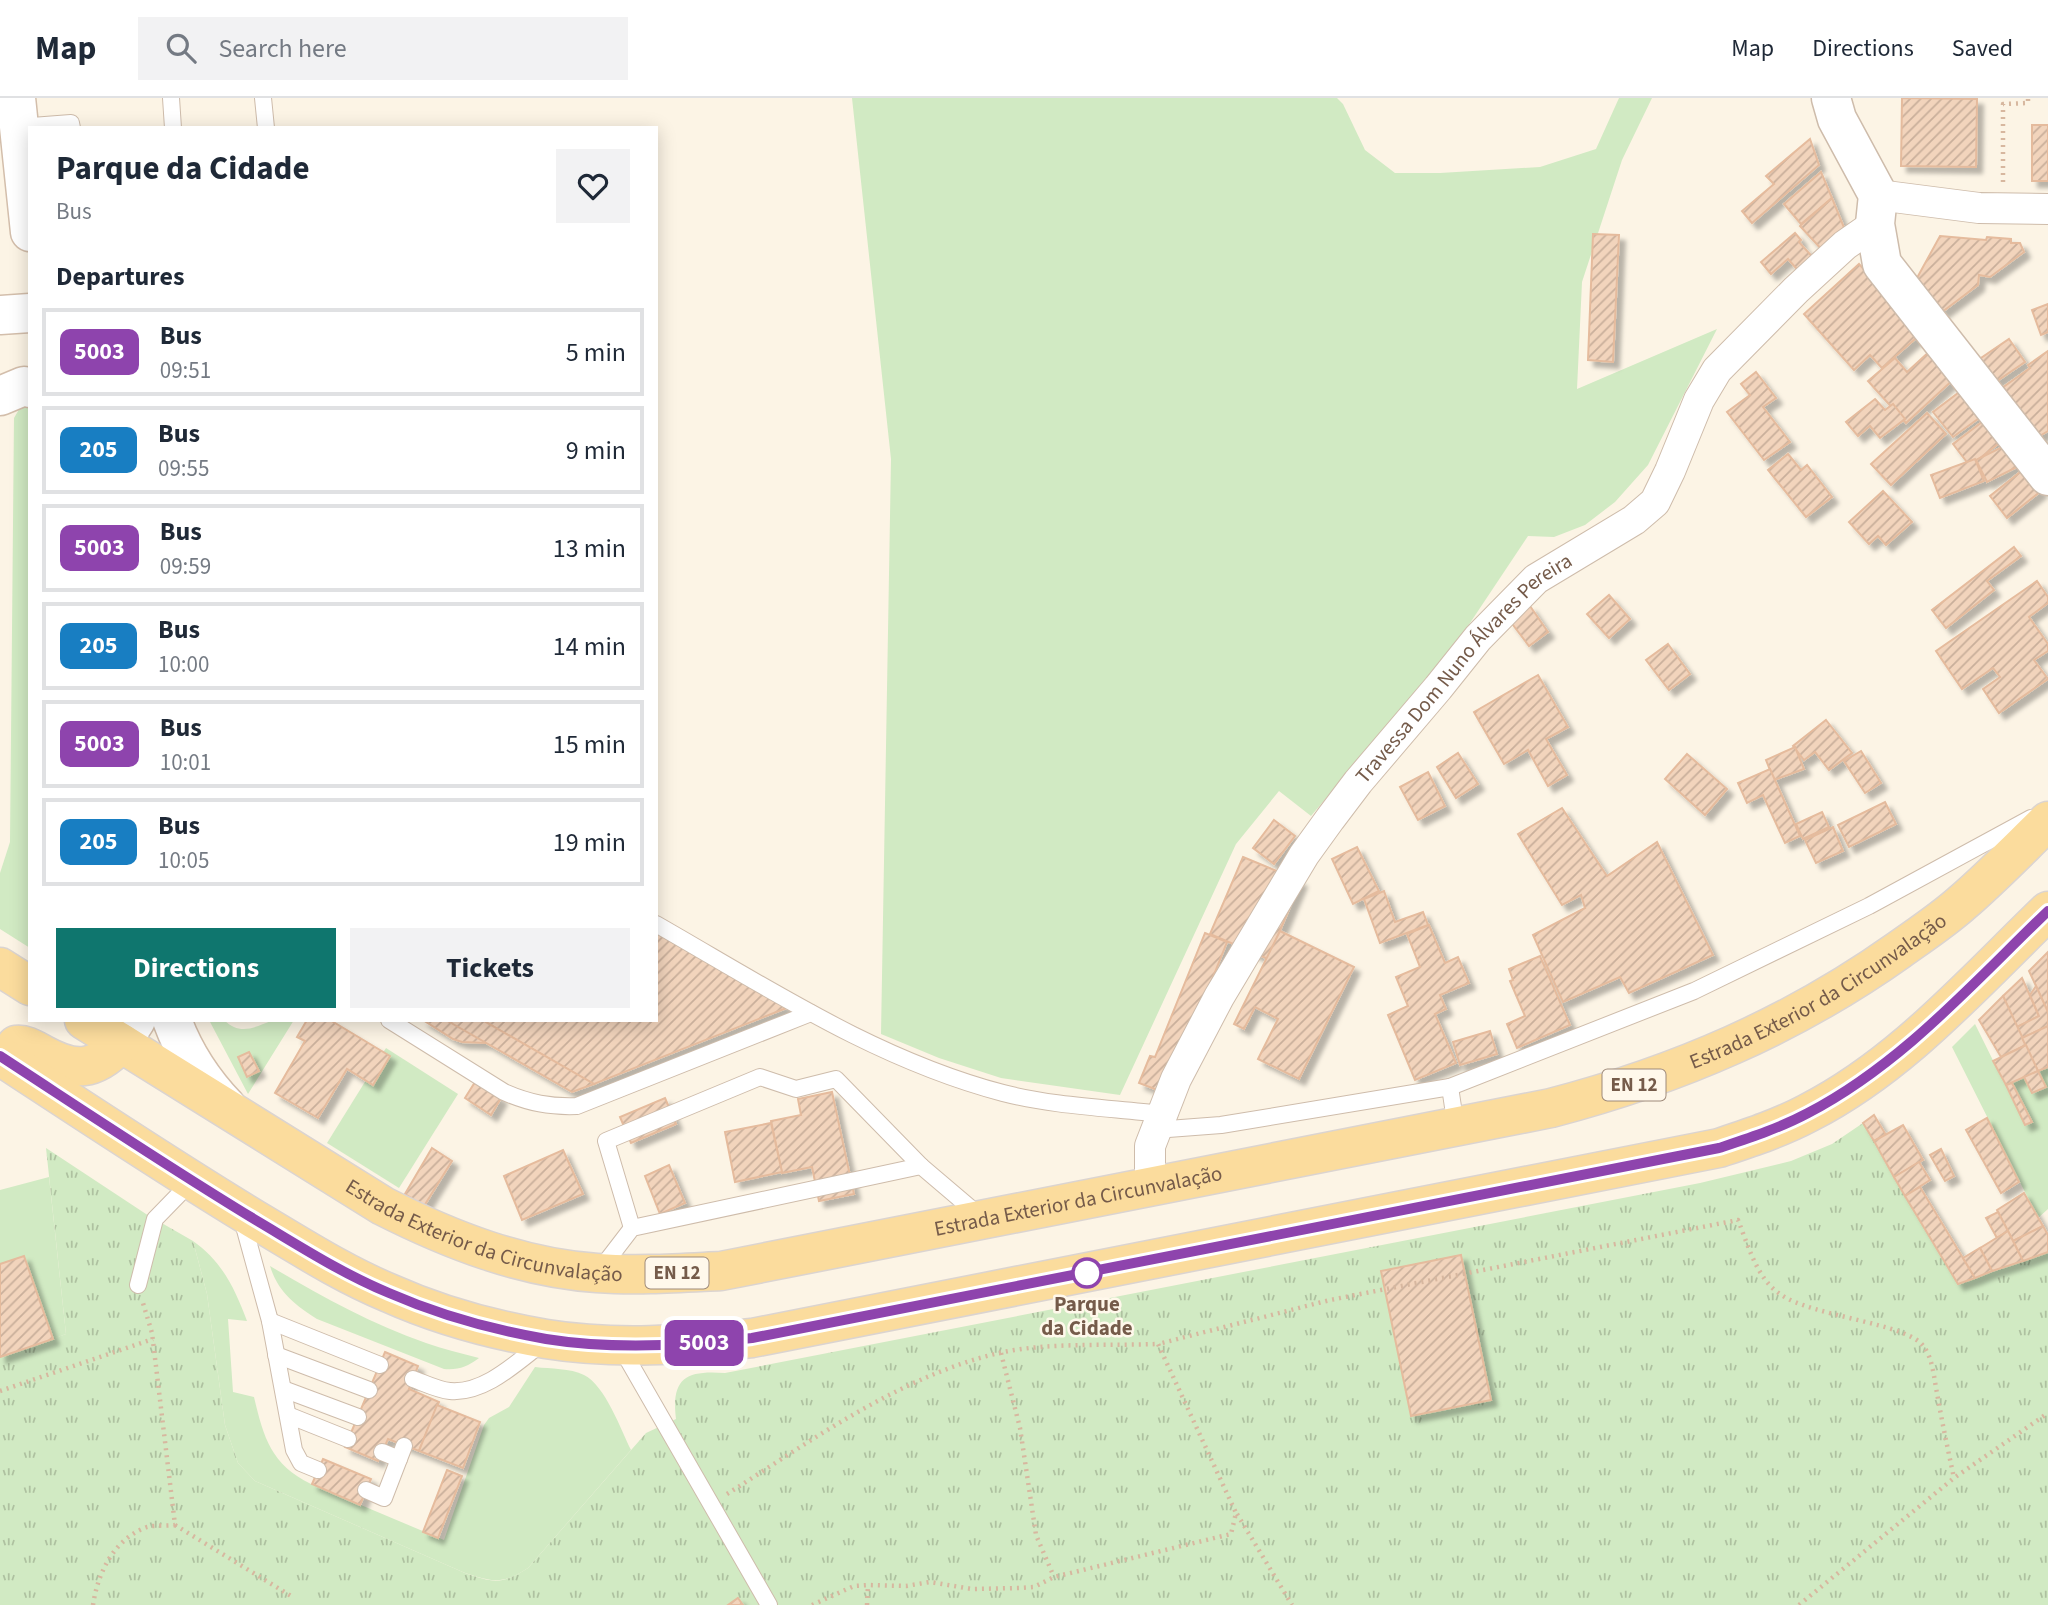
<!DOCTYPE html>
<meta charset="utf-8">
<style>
body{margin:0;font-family:"Source Sans 3",sans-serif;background:#f2f2f3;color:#1f2937;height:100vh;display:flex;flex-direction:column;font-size:26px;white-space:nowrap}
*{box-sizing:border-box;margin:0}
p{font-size:23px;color:#747a83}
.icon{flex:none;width:38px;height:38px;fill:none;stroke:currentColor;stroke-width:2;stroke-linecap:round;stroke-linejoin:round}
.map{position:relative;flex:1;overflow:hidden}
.side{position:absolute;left:28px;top:28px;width:630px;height:896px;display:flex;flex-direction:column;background:#fff;border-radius:0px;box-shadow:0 4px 18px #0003}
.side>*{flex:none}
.badge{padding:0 14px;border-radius:10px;font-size:24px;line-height:46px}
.map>.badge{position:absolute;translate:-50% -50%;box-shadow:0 0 0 4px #fff}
h2{padding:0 28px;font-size:26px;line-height:63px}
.round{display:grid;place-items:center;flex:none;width:74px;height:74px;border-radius:0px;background:#f2f2f3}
.headline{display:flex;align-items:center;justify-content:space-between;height:119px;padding:0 28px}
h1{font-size:33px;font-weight:700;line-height:52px}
.primary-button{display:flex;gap:14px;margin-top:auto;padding:14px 28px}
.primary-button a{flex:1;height:80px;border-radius:0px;background:#0f766e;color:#fff;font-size:28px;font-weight:700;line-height:80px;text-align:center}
.primary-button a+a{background:#f2f2f3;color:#1f2937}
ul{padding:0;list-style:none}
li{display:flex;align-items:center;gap:21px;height:88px;margin:0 14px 10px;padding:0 14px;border:4px solid #e0e1e3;border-radius:0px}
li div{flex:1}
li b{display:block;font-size:26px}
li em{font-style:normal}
li .badge{min-width:77px;font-weight:700;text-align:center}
header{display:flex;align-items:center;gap:42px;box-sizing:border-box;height:98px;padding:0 35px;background:#fff;border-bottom:2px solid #e0e1e3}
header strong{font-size:33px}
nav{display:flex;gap:38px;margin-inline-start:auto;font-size:24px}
.search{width:490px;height:63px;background:#f2f2f3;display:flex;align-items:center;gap:18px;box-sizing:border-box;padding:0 24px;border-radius:0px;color:#747a83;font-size:26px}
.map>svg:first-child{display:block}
.green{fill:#d1eac3}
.park{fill:url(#park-tufts)}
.building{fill:url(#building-hatch);stroke:#e5bb9d;stroke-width:2;filter:url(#shadow)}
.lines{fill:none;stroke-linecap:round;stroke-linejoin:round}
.service-casing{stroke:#cebcab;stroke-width:18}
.minor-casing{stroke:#cebcab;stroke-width:32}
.tertiary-casing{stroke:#cebcab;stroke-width:41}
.secondary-casing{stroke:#d3beab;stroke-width:41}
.primary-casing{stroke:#dbd4d0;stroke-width:41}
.path{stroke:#d7b79f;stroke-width:4.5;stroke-dasharray:2 5;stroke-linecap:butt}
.service{stroke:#fff;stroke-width:16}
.minor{stroke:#fff;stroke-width:30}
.tertiary{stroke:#fff;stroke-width:38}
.secondary{stroke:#fff;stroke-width:38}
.primary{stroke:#fbdc9d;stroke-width:38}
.line-casing{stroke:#fff;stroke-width:16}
.line{stroke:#8e44ad;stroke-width:10}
.stop-dot{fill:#fff;stroke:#8e44ad;stroke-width:3.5}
.labels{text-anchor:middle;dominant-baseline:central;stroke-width:5;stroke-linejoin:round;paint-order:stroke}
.shield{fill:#fff8eb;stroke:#9e8a7a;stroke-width:2}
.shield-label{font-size:19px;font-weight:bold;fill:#755b4a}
.street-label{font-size:21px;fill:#755b4a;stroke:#fff8eb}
.stop-label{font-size:21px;font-weight:bold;fill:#755b4a;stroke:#fff8eb}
</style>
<header>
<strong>Map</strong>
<div class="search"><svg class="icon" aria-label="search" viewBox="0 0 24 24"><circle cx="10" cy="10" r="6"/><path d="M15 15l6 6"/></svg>Search here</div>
<nav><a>Map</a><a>Directions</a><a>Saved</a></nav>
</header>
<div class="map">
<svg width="2048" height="1507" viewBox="0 0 2048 1507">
<defs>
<pattern id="park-tufts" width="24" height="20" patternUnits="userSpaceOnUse" patternTransform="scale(1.75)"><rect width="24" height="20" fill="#d1eac3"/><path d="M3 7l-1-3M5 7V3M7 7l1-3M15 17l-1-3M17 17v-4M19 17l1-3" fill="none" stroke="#aec1a0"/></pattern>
<pattern id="building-hatch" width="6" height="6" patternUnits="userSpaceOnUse" patternTransform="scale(1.75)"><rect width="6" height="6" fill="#f2d4bc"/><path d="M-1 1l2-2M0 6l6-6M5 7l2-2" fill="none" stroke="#c9af9b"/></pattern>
<filter id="shadow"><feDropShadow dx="6" dy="6" stdDeviation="2" flood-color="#0004"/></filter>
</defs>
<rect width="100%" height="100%" fill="#fcf4e5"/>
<!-- green -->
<g class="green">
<polygon points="852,0 1337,0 1343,6 1365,52 1395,75 1440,75 1540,69 1596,51 1619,0 1652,0 1622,62 1582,184 1577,291 1717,231 1648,367 1615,404 1585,427 1554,439 1528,438 1458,543 1311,718 1279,693 1236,746 1120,997 1001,980 939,960 881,936 891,361"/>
<polygon points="21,308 30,310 30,850 0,831 0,775 10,744 14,320"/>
<path d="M209 922H224C240 938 255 929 271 923 277 920 287 922 294 922L248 996Z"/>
<polygon points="1975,926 2025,1027 2031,1023 2012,985 2024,979 2033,995 2045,989 2038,973 2048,969 2048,1111 2038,1120 1952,949"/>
<polygon points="386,950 458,996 399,1090 327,1045"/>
<polygon points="49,1079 66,1236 53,1241 24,1158 0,1166 0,1092"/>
<path d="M193 1143C222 1163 235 1191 247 1223L228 1221 233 1294 254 1299C264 1341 271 1366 311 1386L444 1442 484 1327 489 1320 509 1309 535 1269C551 1271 570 1270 584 1277 605 1287 621 1332 631 1352L528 1470C503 1487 493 1484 465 1475L255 1383 238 1365 225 1327 207 1196Z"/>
<path d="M270 1168C319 1197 371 1226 426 1245 443 1251 461 1255 479 1260 467 1269 459 1272 444 1271L317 1221C295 1207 278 1194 270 1168Z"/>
</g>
<!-- park -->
<path class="park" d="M1863 1025 1958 1186 2048 1154V1507H0V1259L66 1236 46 1050 146 1116 193 1143 207 1196 225 1327 238 1365 255 1383 465 1475C494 1485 501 1487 528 1470L646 1335 676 1321C671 1280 686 1272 725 1275L1700 1085 1791 1063 1832 1046Z"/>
<!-- building -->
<g class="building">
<polygon points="1902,0 1977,1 1976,69 1901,68"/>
<rect x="2032" y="27" width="16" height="56"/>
<polygon points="1810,41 1819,67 1752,125 1742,113 1774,86 1766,78"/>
<polygon points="1821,74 1832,100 1801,126 1784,106"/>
<polygon points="1832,100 1845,132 1824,154 1800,128"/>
<polygon points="1795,135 1801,142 1799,144 1816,163 1803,178 1788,161 1771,176 1761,164"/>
<polygon points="1593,136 1619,137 1613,264 1588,262"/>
<polygon points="1940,138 1986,142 1987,139 2011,141 2011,145 2020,145 2024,154 1990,179 1979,177 1978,187 1942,214 1917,180"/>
<polygon points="1859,166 1922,235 1882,270 1870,257 1854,272 1804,216"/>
<polygon points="2048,206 2048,234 2041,237 2032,212"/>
<polygon points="2009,241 2025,264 1994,285 1978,262"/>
<polygon points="1930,253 1955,280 1906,325 1868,283 1895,260 1907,274"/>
<polygon points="2048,253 2048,333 2038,339 2002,290 2030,270 2028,267"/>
<polygon points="1756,274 1776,300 1763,309 1790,344 1764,362 1727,314 1750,297 1741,286"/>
<polygon points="1962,292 1982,318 1953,339 1933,314"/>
<polygon points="1875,301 1885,312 1893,306 1905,321 1880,340 1870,328 1858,338 1846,324"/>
<polygon points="1927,315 1946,336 1891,387 1871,366"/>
<polygon points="1986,321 2003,342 1970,368 1953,346"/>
<polygon points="2008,346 2019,368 1987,384 1976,362"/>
<polygon points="1788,356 1801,372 1807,367 1832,399 1806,419 1768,372"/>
<polygon points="1975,361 1984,383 1940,400 1931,377"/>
<polygon points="2024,371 2041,393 2007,420 1990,398"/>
<polygon points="1883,393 1912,424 1886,447 1878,438 1869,446 1849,424"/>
<polygon points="2014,449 2021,458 1987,483 1994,492 1946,530 1932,512"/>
<polygon points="2037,483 2048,499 2048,505 2029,519 2048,546 2048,553 2034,562 2048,581 1999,615 1983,591 2000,579 1993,570 1962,591 1936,553"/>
<polygon points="1609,497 1630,521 1609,540 1587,516"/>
<polygon points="1530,508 1548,534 1529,548 1510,523"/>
<polygon points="1668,546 1690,576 1669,592 1646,562"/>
<polygon points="1538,577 1568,629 1546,641 1567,677 1548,688 1528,652 1504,666 1474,614"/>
<polygon points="1826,622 1852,655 1829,672 1815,654 1804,662 1793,648"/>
<polygon points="1795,649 1804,671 1774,682 1766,662"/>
<polygon points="1861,653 1881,685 1865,695 1844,663"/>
<polygon points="1458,655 1478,686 1456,700 1437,669"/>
<polygon points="1687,656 1727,691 1705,717 1665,681"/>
<polygon points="1770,671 1800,738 1785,745 1763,697 1747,705 1738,685"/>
<polygon points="1428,674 1445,708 1418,722 1400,689"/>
<polygon points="1885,704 1896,726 1849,749 1838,727"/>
<polygon points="1562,710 1607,778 1657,744 1713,857 1629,895 1620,879 1563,904 1533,837 1585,810 1581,797 1562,807 1518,736"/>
<polygon points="1822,714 1829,729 1803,741 1796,726"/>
<polygon points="1274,722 1295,738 1274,766 1253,750"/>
<polygon points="1833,729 1843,753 1816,765 1805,742"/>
<polygon points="1357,749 1379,793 1353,806 1332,761"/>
<polygon points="1243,759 1301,783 1268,861 1210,836"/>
<polygon points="1384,793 1395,824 1423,814 1428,827 1380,845 1364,801"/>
<polygon points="1429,827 1445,865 1458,859 1469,885 1440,897 1446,911 1435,916 1456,965 1415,982 1388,917 1408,908 1396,879 1420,869 1407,836"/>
<polygon points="1280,833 1354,869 1299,981 1258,961 1278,921 1255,909 1244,931 1234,926"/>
<polygon points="656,834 789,909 594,986 482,922 656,922"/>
<polygon points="1205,835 1227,844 1176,972 1173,998 1139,985 1150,958 1155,959"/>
<polygon points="2048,854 2048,914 2029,873"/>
<polygon points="1540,858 1570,927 1517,950 1507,926 1525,918 1510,883 1513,882 1509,871"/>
<polygon points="2022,880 2039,918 2017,929 2003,898"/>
<polygon points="2036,888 2048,914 2048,928 2022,940 2017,929 2039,918 2030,897"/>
<polygon points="2003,898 2026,947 2001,959 1979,922"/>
<polygon points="307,922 330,922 390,958 373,987 347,971 318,1020 275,995 305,943 297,939"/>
<polygon points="423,922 482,922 494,929 493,938 486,945 462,944 453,941"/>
<polygon points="446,922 482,922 594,986 572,994"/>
<polygon points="2048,928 2048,969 2038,973 2022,940"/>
<polygon points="1490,933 1497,956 1460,967 1453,944"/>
<polygon points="2026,947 2038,973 2006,987 1993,963"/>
<polygon points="249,954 259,973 247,979 238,959"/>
<polygon points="2038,973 2046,989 2032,995 2024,979"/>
<polygon points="475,984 501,1000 491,1017 465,1000"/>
<polygon points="2012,985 2032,1024 2025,1027 2006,987"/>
<polygon points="832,994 854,1096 819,1103 812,1069 782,1075 771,1023 801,1017 798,1001"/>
<polygon points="665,1000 676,1026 631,1045 620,1019"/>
<polygon points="1874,1017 1886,1037 1874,1043 1863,1025"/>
<polygon points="1987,1020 2019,1084 2001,1095 1966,1032"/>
<polygon points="771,1025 782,1074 735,1084 725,1034"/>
<polygon points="1903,1027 1923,1062 1894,1079 1874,1043"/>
<polygon points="432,1050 452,1063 424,1108 405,1096"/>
<polygon points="1941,1051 1954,1078 1945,1083 1930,1057"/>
<polygon points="563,1052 583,1096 522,1122 504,1078"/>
<polygon points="1919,1064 1930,1082 1905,1098 1894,1079"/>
<polygon points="669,1067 685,1105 660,1116 645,1078"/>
<polygon points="1920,1089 1963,1160 1975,1180 1958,1186 1905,1098"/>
<polygon points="2024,1095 2043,1128 2013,1143 1997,1112"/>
<polygon points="1998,1114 2008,1133 1997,1140 1986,1120"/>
<polygon points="2043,1128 2048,1137 2048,1154 2023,1163 2013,1143"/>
<polygon points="2008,1133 2023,1163 1992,1173 1980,1150"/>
<polygon points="1980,1150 1992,1173 1975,1180 1963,1160"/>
<polygon points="1461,1157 1491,1302 1411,1318 1381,1173"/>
<polygon points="24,1158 53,1241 0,1259 0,1166"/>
<polygon points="385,1254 418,1268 409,1291 439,1304 419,1353 388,1341 378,1363 345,1349"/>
<polygon points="437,1307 480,1324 463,1370 419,1353"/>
<polygon points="323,1361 371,1381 360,1407 312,1386"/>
<polygon points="447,1372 462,1378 438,1440 423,1434"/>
<polygon points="738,1500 743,1507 728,1507"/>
</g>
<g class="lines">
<defs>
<g id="service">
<polyline points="171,0 173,30"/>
<polyline points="263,0 266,30"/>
<polyline points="19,29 71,25 72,30"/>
<path d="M656 826C768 890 877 962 1003 995 1053 1008 1110 1010 1161 1016"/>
<path d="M389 922 504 994C529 1005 550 1009 577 1008L811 915"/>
<polyline points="1450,989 1694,893 1869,808 2031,720"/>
<polyline points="1155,1032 1221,1027 1450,989 1456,1029"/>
<polyline points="242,1121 270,1223 294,1352 301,1365 318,1372"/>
<polyline points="632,1130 606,1043 760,979 796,991 836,981 921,1068"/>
<polyline points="599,1173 632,1130 921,1068 981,1119"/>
<polyline points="138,1187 155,1121 192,1083"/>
<polyline points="270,1223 380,1267"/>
<polyline points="620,1248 769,1507"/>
<polyline points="276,1257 369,1292"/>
<path d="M413 1281C424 1285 438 1292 450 1293 484 1296 516 1265 541 1246"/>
<polyline points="283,1291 358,1319"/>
<polyline points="288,1317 348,1341"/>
<polyline points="382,1354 399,1361"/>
<polyline points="366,1392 384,1400 404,1348"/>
</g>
<g id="minor">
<polyline points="1878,97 1979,110 2048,111"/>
<path id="s1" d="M1150 1089V1048L1176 981 1219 899 1271 812 1304 757 1330 721 1358 684 1438 590 1478 540 1536 481 1634 422 1655 404 1670 373 1699 302 1717 272 1796 192 1845 147 1875 126"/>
</g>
<polyline id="tertiary" points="1831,0 1837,21 1878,97 1875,126 1882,166 2048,378"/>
<g id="secondary">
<polyline points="16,0 30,134"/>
<polyline points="0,217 30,215"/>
<polyline points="0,298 24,288 30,290"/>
<path d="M172 922C184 955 203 984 227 1009"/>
<polyline points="121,945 136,922"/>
</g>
<g id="primary">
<polyline points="0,869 30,888"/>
<path id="s2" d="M84 922 383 1108C450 1142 522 1170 597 1175 638 1178 680 1175 721 1173L1551 1010C1677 977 1792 928 1899 852 1920 837 1943 822 1963 804 1992 779 2020 750 2048 723"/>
<path d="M16 947C26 946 33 951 42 956 75 974 94 974 121 945"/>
<path d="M0 958C84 1013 168 1069 254 1121 298 1147 341 1175 389 1195 438 1217 493 1232 546 1241 614 1252 685 1247 752 1240L1719 1050C1749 1040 1780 1030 1808 1015 1902 967 1973 885 2048 813"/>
</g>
</defs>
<!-- service casing -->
<use href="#service" class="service-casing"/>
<!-- minor casing -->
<use href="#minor" class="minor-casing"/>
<!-- tertiary casing -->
<use href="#tertiary" class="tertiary-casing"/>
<!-- secondary casing -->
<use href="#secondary" class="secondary-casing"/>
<!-- primary casing -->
<use href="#primary" class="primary-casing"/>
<!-- path -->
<g class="path">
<polyline points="2003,84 2003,6 2028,5 2028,0"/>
<polyline points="1001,1255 1020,1330 1036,1437 1054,1479"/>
<polyline points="0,1293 153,1241"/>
<path d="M727 1396C811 1343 900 1278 999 1255 1048 1244 1107 1248 1158 1246"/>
<polyline points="1237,1416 1292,1507"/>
<polyline points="175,1427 291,1498"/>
<path d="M93 1507C98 1474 114 1441 147 1429 155 1427 166 1428 175 1427L152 1235 143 1205"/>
<path d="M812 1507 854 1488 868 1487 906 1488 930 1484 972 1491 1020 1490 1034 1489 1054 1479 1231 1436 1236 1415 1158 1246 1330 1202 1738 1122C1748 1147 1757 1181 1780 1196 1812 1219 1909 1225 1924 1249 1933 1261 1934 1281 1937 1295 1942 1324 1948 1352 1954 1380"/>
<polyline points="867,1507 868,1487"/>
<polyline points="1799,1507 1954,1380 2048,1315"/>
</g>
<!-- service -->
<use href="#service" class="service"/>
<!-- minor -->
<use href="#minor" class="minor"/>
<!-- tertiary -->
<use href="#tertiary" class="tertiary"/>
<!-- secondary -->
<use href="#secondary" class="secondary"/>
<!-- primary -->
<use href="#primary" class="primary"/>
</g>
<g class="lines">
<defs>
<path id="line" d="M0 958C86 1014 171 1071 259 1124 301 1149 343 1176 389 1195 437 1216 494 1232 546 1241 614 1252 685 1248 752 1240L1719 1050C1749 1040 1780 1030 1808 1015 1902 966 1973 885 2048 813"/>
</defs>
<!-- line casing -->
<use href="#line" class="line-casing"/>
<!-- line -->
<use href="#line" class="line"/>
</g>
<!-- markers -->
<circle class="stop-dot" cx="1087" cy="1175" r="14"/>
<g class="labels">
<!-- shield labels -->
<g class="shield">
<rect x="1602.5" y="971.5" width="63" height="31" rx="5"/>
<rect x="645.5" y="1159.5" width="63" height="31" rx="5"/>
</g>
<g class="shield-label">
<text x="1634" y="987">EN 12</text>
<text x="677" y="1175">EN 12</text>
</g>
<!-- street labels -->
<g class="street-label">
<text stroke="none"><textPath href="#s1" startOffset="618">Travessa Dom Nuno Álvares Pereira</textPath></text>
<text stroke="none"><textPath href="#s2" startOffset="1841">Estrada Exterior da Circunvalação</textPath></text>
<text stroke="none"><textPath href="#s2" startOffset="1066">Estrada Exterior da Circunvalação</textPath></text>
<text stroke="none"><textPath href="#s2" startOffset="457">Estrada Exterior da Circunvalação</textPath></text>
</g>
<!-- stop labels -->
<g class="stop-label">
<text x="1087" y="1206">Parque<tspan x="1087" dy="24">da Cidade</tspan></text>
</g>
</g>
</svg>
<b class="badge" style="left:704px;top:1245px;background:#8e44ad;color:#fff">5003</b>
<section class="side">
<div class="headline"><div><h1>Parque da Cidade</h1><p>Bus</p></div><a class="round"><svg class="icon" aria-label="heart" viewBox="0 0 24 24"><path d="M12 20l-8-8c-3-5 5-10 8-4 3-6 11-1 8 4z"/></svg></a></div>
<h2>Departures</h2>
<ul>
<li><span class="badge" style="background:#8e44ad;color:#fff">5003</span><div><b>Bus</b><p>09:51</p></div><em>5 min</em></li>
<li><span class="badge" style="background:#187ec2;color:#fff">205</span><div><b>Bus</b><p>09:55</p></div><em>9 min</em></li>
<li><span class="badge" style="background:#8e44ad;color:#fff">5003</span><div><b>Bus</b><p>09:59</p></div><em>13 min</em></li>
<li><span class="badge" style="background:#187ec2;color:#fff">205</span><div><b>Bus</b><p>10:00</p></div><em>14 min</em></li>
<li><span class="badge" style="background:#8e44ad;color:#fff">5003</span><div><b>Bus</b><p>10:01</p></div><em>15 min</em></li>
<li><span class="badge" style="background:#187ec2;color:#fff">205</span><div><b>Bus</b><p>10:05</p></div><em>19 min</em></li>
</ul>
<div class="primary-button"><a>Directions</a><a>Tickets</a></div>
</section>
</div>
